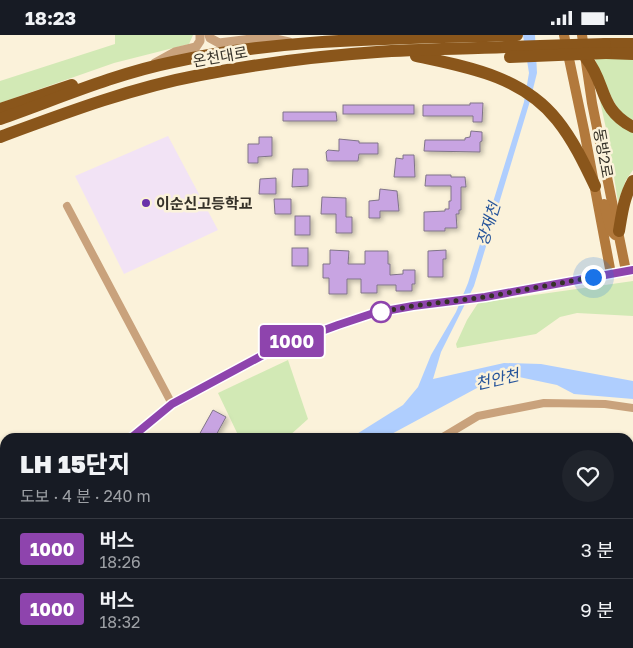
<!DOCTYPE html>
<html lang="ko">
<meta charset="utf-8">
<style>
body{margin:0;font-family:"Golos Text","Noto Sans KR",sans-serif;background:#20242c;color:#f1f3f6;height:100vh;display:flex;flex-direction:column;font-size:19px;white-space:nowrap}
*{box-sizing:border-box;margin:0}
p{font-size:16px;color:#9ea1a6}
.icon{flex:none;width:28px;height:28px;fill:none;stroke:currentColor;stroke-width:2;stroke-linecap:round;stroke-linejoin:round}
.map{position:relative;flex:1;overflow:hidden}
.sheet{position:absolute;left:0px;top:398px;width:634px;height:216px;display:flex;flex-direction:column;background:#171b24;border-radius:15px 15px 0 0;box-shadow:0 1px 4px #0004}
.sheet>*{flex:none}
.badge{padding:0 10px;border-radius:4px;font-size:18px;line-height:32px}
.you{position:absolute;width:25px;height:25px;margin:-12px;border:4px solid #fff;border-radius:50%;background:#1a73e8;box-shadow:0 0 0 8px #1a73e833}
.map>.badge{position:absolute;translate:-50% -50%;box-shadow:0 0 0 2px #fff}
.round{display:grid;place-items:center;flex:none;width:52px;height:52px;border-radius:26px;background:#20242c}
.summary{display:flex;align-items:center;justify-content:space-between;height:85px;padding:0 20px}
h1{font-size:24px;font-weight:800;line-height:38px}
ul{padding:0;list-style:none}
li{display:flex;align-items:center;gap:15px;height:60px;padding:0 20px;border-top:1px solid #363941}
li div{flex:1}
li b{display:block;font-size:19px}
li em{font-style:normal}
li .badge{min-width:55px;font-weight:700;text-align:center}
.status{display:flex;justify-content:space-between;align-items:center;height:35px;padding:0 25px;background:#171b24;direction:ltr}
.status svg{height:14px;fill:currentColor}
.map>svg:first-child{display:block}
.education{fill:#f2e3f5}
.green{fill:#d2e9b5}
.water{fill:#afcefe}
.building{fill:#c8a4e2;stroke:#807488;filter:url(#shadow)}
.lines{fill:none;stroke-linecap:round;stroke-linejoin:round}
.minor{stroke:#c9a27c;stroke-width:8}
.tertiary{stroke:#c9a27c;stroke-width:9}
.secondary{stroke:#b2793c;stroke-width:10}
.trunk{stroke:#8a561b;stroke-width:12}
.trunk-bridge{stroke:#8a561b;stroke-width:12}
.line-casing{stroke:#fff;stroke-width:11}
.line{stroke:#8e44ad;stroke-width:8}
.walk{stroke:#353128;stroke-width:5;stroke-dasharray:0 9}
.poi-dot{fill:#6b33a9;stroke:#fbf2da;stroke-width:2}
.stop-dot{fill:#fff;stroke:#8e44ad;stroke-width:2.5}
.labels{text-anchor:middle;dominant-baseline:central;stroke-width:5;stroke-linejoin:round;paint-order:stroke}
.street-label{font-size:15px;fill:#353128;stroke:#fbf2da}
.poi-label{font-size:15px;font-weight:bold;fill:#353128;stroke:#fbf2da;text-anchor:start}
.water-label{font-size:16px;font-style:italic;fill:#27559b;stroke:#fbf2da}
</style>
<div class="status"><b>18:23</b><svg viewBox="0 0 49 12"><path d="M0 12V9h3v3zM5 12V6h3v6zM10 12V3h3v9zM15 12V0h3v12zM26 1h20v11H26zM47 4h2v5h-2z"/></svg></div>
<div class="map">
<svg width="633" height="613" viewBox="0 0 633 613">
<defs>
<filter id="shadow"><feDropShadow dx="2.5" dy="2.5" stdDeviation="2.5" flood-color="#0004"/></filter>
</defs>
<rect width="100%" height="100%" fill="#fbf2da"/>
<!-- education -->
<polygon class="education" points="168,101 218,195 124,239 75,141"/>
<!-- green -->
<g class="green">
<polygon points="115,0 193,0 189,9 114,28 0,68 0,46 115,9"/>
<polygon points="595,23 633,23 633,88 620,78 598,36"/>
<polygon points="598,57 633,96 633,135 626,145 618,167 607,98"/>
<polygon points="633,246 633,281 577,278 560,282 536,299 457,313 456,309 467,285 478,268"/>
<polygon points="288,325 308,384 288,402 239,402 218,358"/>
<polygon points="5,522 5,581 0,574 0,525"/>
<polygon points="24,609 86,609 89,613 27,613"/>
</g>
<!-- water -->
<g class="water">
<polygon points="523,0 535,0 537,38 530,66 474,251 441,317 433,344 504,328 541,329 633,346 633,364 574,359 557,350 519,342 477,353 386,402 352,402 403,370 418,352 431,320 456,277 468,248 524,67 529,38"/>
<polygon points="202,609 244,609 243,613 200,613"/>
</g>
<!-- building -->
<g class="building">
<polygon points="470,68 483,68 482,87 473,87 473,81 423,81 423,70 470,70"/>
<rect x="343" y="70" width="71" height="9"/>
<polygon points="283,77 336,77 337,86 283,86"/>
<polygon points="471,96 482,97 482,106 480,107 480,117 424,116 425,105 465,105 465,103 470,102"/>
<polygon points="259,102 272,102 272,121 258,122 258,128 248,128 248,109 259,109"/>
<polygon points="339,104 359,106 359,108 378,108 378,119 359,119 358,126 327,126 326,117 328,115 339,116"/>
<polygon points="403,120 414,120 415,142 394,142 396,123 403,124"/>
<polygon points="293,134 308,134 308,151 292,152"/>
<polygon points="426,140 451,140 451,142 465,142 466,152 461,152 461,175 459,175 459,179 456,179 457,193 445,193 445,196 424,196 424,177 445,176 445,174 449,174 449,166 451,166 451,151 425,151"/>
<polygon points="276,143 276,159 259,159 260,144"/>
<polygon points="380,154 397,156 399,176 380,176 380,183 369,183 369,166 379,165"/>
<polygon points="322,162 346,163 346,182 352,182 352,198 336,198 336,179 321,179"/>
<polygon points="274,164 291,164 291,179 275,179"/>
<rect x="295" y="181" width="15" height="19"/>
<rect x="292" y="213" width="16" height="18"/>
<polygon points="330,215 349,216 348,229 365,229 365,216 388,216 388,229 390,229 390,240 403,239 403,235 415,235 415,249 412,249 412,256 396,256 396,250 377,250 377,258 361,258 361,244 347,244 347,259 329,259 329,243 323,243 323,229 330,229"/>
<polygon points="446,215 446,224 443,224 443,242 428,242 428,216"/>
<polygon points="213,375 226,382 215,402 203,402 199,400"/>
</g>
<g class="lines">
<!-- minor -->
<g class="minor">
<polyline points="67,171 172,369"/>
<polyline points="443,402 478,381 544,368 605,369 633,373"/>
<polyline points="261,613 263,609"/>
</g>
<!-- tertiary -->
<g class="tertiary">
<polyline points="209,0 210,3 219,8 267,2 289,7"/>
<polyline points="155,28 175,17 196,12 200,6 200,0"/>
<polyline points="132,402 172,369 278,312 374,278 413,271 485,262 633,235"/>
<polyline points="0,510 5,507"/>
</g>
<!-- secondary -->
<g class="secondary">
<polyline points="564,0 584,95 611,239"/>
<polyline points="582,0 592,68 626,236"/>
<polyline points="604,169 611,196 615,200 619,198 619,196"/>
</g>
<!-- trunk -->
<g class="trunk">
<polyline points="605,9 633,9"/>
<polyline points="606,18 633,19"/>
<path d="M416 21C467 32 522 41 557 85 573 105 584 128 595 151"/>
<path d="M586 23C607 49 598 74 633 92"/>
<polyline points="0,74 72,50"/>
<path d="M0 84C57 64 114 39 173 27 287 2 402 4 517 0"/>
<path d="M0 102C65 78 131 53 200 40 258 29 318 21 377 17 420 14 463 14 506 12"/>
<path d="M619 196C622 178 624 162 633 146"/>
</g>
<!-- trunk-bridge -->
<g class="trunk-bridge">
<polyline points="506,12 605,9"/>
<polyline points="510,22 606,18"/>
</g>
</g>
<g class="lines">
<defs>
<polyline id="line" points="132,402 172,369 278,312 338,290 374,278 413,271 485,262 633,235"/>
</defs>
<!-- line casing -->
<use href="#line" class="line-casing"/>
<!-- line -->
<use href="#line" class="line"/>
<!-- walk -->
<polyline class="walk" points="381,277 374,278 413,271 485,262 593,242"/>
</g>
<!-- markers -->
<circle class="poi-dot" cx="146" cy="168" r="5"/>
<circle class="stop-dot" cx="381" cy="277" r="10"/>
<g class="labels">
<!-- street labels -->
<g class="street-label">
<text transform="translate(220 21) rotate(-10)">온천대로</text>
<text transform="translate(604 118) rotate(80)">동방2로</text>
</g>
<!-- poi labels -->
<g class="poi-label">
<text x="156" y="168">이순신고등학교</text>
</g>
<!-- water labels -->
<g class="water-label">
<text transform="translate(488 189) rotate(-73)">장재천</text>
<text transform="translate(497 344) rotate(-13)">천안천</text>
</g>
</g>
</svg>
<div class="you" style="left:593px;top:242px"></div>
<b class="badge" style="left:292px;top:306px;background:#8e44ad;color:#fff">1000</b>
<section class="sheet">
<div class="summary"><div><h1>LH 15단지</h1><p>도보 · 4 분 · 240 m</p></div><a class="round"><svg class="icon" aria-label="heart" viewBox="0 0 24 24"><path d="M12 20l-8-8c-3-5 5-10 8-4 3-6 11-1 8 4z"/></svg></a></div>
<ul>
<li><span class="badge" style="background:#8e44ad;color:#fff">1000</span><div><b>버스</b><p>18:26</p></div><em>3 분</em></li>
<li><span class="badge" style="background:#8e44ad;color:#fff">1000</span><div><b>버스</b><p>18:32</p></div><em>9 분</em></li>
</ul>
</section>
</div>
